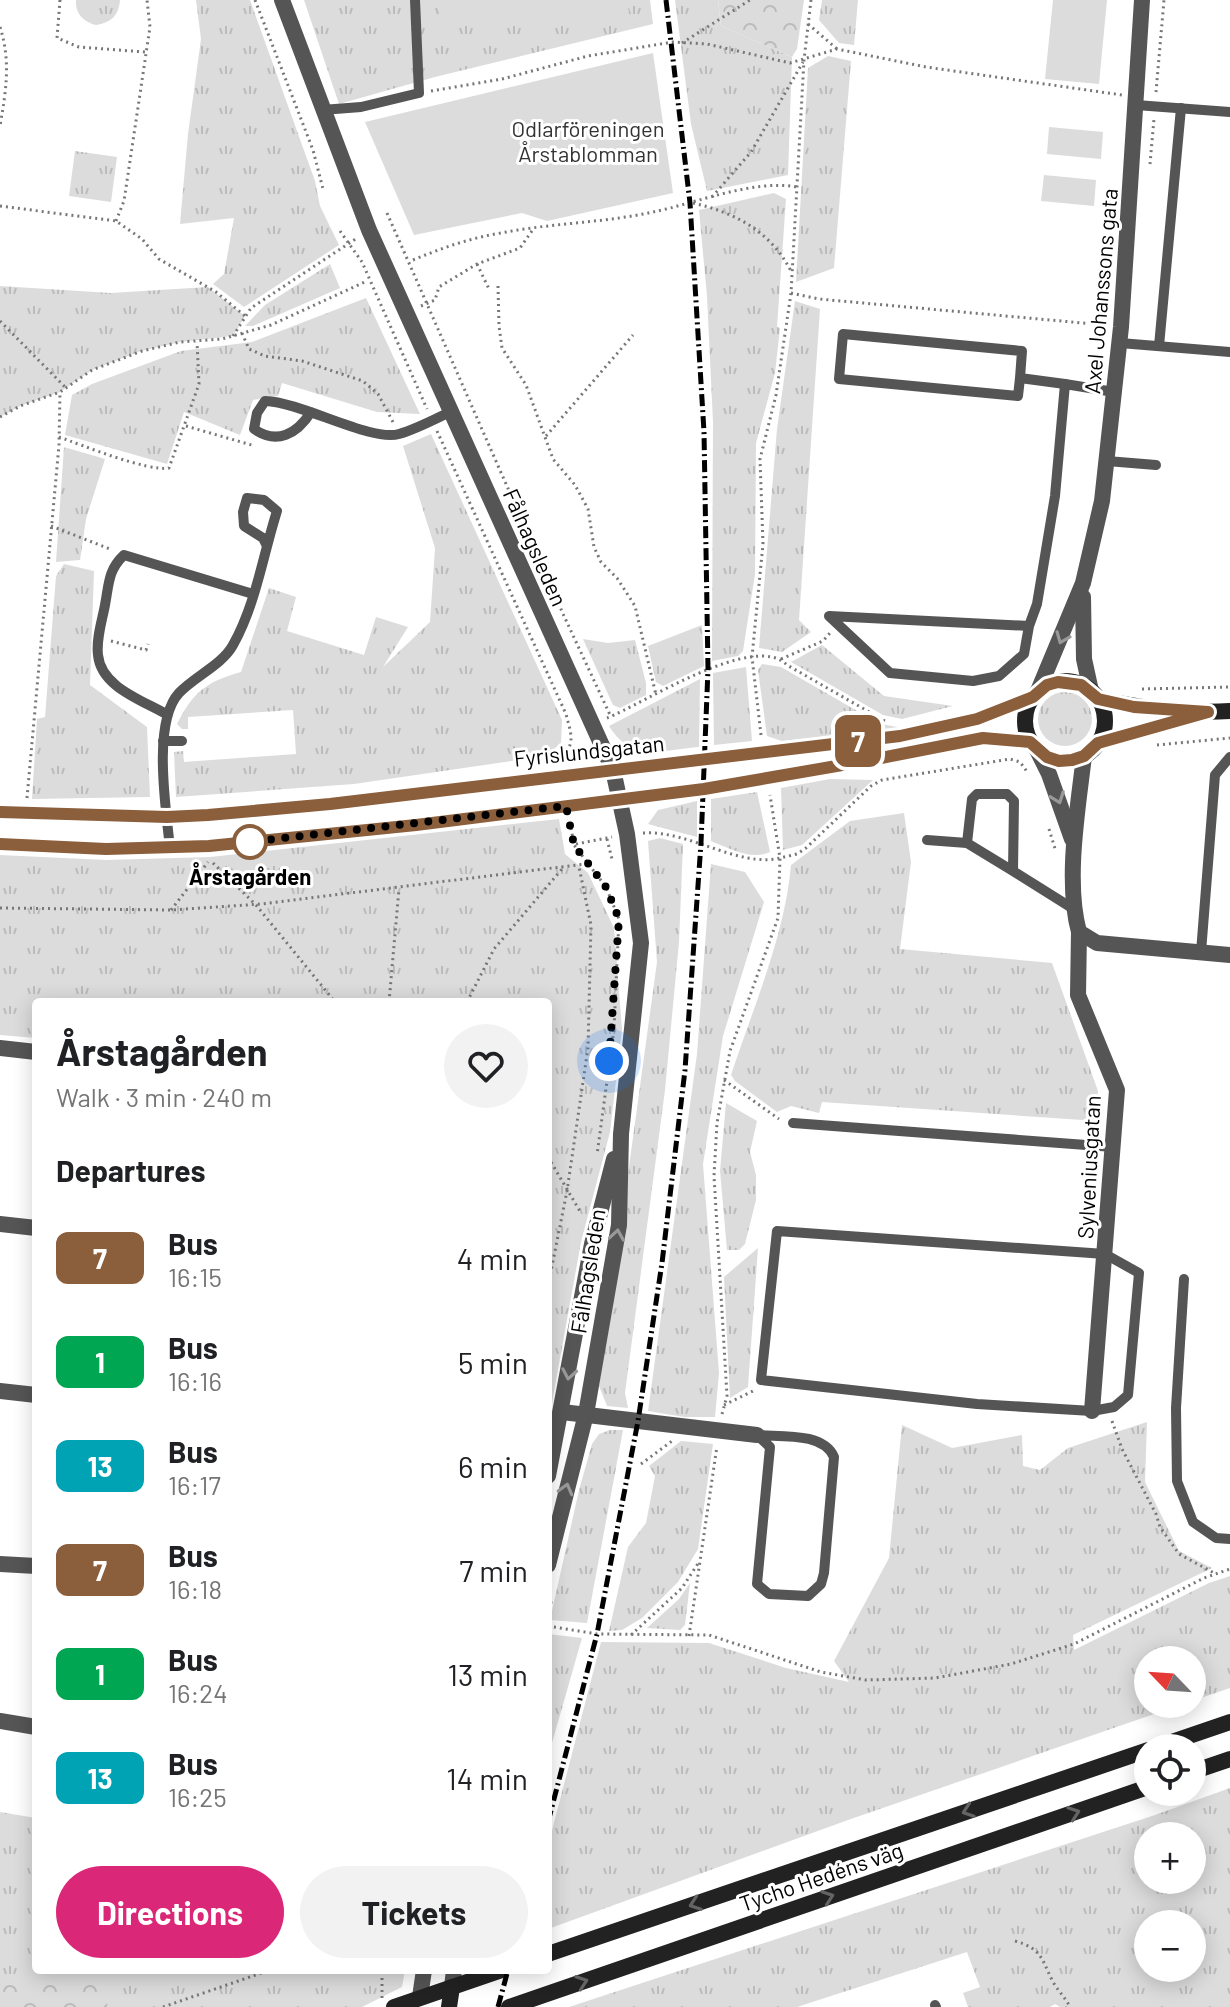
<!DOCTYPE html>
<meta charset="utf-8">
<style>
body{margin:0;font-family:Barlow,sans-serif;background:#f2f2f2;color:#202124;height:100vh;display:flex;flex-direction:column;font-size:30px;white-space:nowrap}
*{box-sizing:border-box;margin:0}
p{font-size:26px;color:#757577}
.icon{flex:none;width:44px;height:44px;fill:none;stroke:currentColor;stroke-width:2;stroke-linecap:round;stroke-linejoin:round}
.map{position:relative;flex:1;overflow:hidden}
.panel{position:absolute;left:32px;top:998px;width:520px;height:976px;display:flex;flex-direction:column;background:#fff;border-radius:8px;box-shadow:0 4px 20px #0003}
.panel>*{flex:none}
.badge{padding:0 16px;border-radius:12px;font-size:28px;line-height:52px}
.needle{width:52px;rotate:295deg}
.buttons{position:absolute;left:1134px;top:1646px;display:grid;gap:16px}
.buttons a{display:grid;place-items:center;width:72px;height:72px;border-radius:50%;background:#fff;box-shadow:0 4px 20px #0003;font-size:40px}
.you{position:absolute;width:40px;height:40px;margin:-20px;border:6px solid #fff;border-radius:50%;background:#1a73e8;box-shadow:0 0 0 12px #1a73e833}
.map>.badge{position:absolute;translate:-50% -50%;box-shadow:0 0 0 4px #fff}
h2{padding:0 24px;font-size:30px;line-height:72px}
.round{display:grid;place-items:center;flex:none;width:84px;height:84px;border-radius:42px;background:#f2f2f2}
.headline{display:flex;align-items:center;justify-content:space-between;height:136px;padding:0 24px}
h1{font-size:38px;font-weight:700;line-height:60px}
.action{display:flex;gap:16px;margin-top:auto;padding:16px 24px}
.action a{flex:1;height:92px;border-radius:48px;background:#db2777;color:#fff;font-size:32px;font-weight:700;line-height:92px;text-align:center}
.action a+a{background:#f2f2f2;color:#202124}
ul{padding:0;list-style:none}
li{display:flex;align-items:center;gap:24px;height:104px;padding:0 24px}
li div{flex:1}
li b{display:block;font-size:30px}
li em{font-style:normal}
li .badge{min-width:88px;font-weight:700;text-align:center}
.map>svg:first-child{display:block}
.grass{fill:url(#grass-tufts);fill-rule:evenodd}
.forest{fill:url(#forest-crowns)}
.garden{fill:#dcdcdc}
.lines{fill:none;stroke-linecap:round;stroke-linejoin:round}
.path{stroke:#777;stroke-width:3;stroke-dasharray:2 4;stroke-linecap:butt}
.service{stroke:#555;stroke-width:10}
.minor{stroke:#555;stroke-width:16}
.tertiary{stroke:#555;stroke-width:16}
.secondary{stroke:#222;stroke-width:16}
.rail{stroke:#000;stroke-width:5;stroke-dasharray:12 4 2 4;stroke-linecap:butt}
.oneway{stroke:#999}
.oneway2{stroke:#646464}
.line-casing{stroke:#fff;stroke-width:18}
.line{stroke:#8b5e3c;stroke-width:12}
.walk{stroke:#000;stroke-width:8;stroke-dasharray:0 14.4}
.stop-dot{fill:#fff;stroke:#8b5e3c;stroke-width:4}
.labels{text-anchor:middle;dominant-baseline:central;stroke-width:6;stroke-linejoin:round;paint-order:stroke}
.park-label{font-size:22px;fill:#333;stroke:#fff}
.street-label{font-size:22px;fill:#000;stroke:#fff}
.stop-label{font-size:22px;font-weight:bold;fill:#000;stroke:#fff}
</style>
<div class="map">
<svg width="1230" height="2007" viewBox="0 0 1230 2007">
<defs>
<pattern id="grass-tufts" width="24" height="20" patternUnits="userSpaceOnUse" patternTransform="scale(2)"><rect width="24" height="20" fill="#dcdcdc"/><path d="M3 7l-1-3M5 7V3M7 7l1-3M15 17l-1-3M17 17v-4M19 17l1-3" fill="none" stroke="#bbb"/></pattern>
<pattern id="forest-crowns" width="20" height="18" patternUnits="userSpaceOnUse" patternTransform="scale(2)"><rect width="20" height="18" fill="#dcdcdc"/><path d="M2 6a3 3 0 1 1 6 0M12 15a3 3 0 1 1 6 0" fill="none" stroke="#bbb"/></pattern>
</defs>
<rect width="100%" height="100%" fill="#fff"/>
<!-- grass -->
<g class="grass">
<path d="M76 0H120C119 15 111 23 96 25 84 22 75 14 76 0Z"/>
<polygon points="196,0 250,0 315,181 320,206 339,245 244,307 213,284 224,274 234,218 180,224 188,134 201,39"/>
<polygon points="304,0 650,0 653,24 435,77 339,104"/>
<polygon points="675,0 718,0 721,26 792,57 788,175 707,191 691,124"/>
<polygon points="822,0 858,0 854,45 839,43 819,20"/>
<polygon points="828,56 851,61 834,268 796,282 808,68"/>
<polygon points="75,151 117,157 111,202 69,196"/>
<polygon points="774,193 786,199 777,327 780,328 775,373 756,443 755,574 743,651 738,656 712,661 713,422 707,296 699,210"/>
<polygon points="330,264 340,288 253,326 245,326 265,305"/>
<polygon points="0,286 111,293 208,287 245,316 233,336 180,342 141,351 92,370 60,392 20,406 0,417"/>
<polygon points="366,298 420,414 377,412 282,383 278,396 253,400 240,435 184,412 167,464 65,435 72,395 92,384 181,351 252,342"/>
<polygon points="795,301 820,309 799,620 811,632 782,652 759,648 777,429"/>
<path d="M431 434 562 720 561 743 546 756 354 784 176 797 174 752 183 751 184 762 296 754 293 710 188 717V729H182L177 724C194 691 206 682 241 672L269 588 296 597 287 631 364 655 376 617 408 627 383 667 430 622 435 548 403 446Z"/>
<polygon points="64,447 105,459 86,519 80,560 56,562"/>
<polygon points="64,564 94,571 90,685 147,727 150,797 32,799 37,719 45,717 56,576"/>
<polygon points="702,625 704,666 663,686 656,682 648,646"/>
<polygon points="583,639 608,643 635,640 646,683 646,695 620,708 613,705"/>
<polygon points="822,645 884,696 953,706 902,719 883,715 791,662"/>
<polygon points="762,664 781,667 878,723 901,728 782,741 767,736 758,670"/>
<polygon points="746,667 752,741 714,745 713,673"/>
<path d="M700 679 699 747C662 750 632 763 609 726Z"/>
<circle cx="1065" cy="719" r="27"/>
<polygon points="830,779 873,780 802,845 783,850 781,788"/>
<path d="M757 792 770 852C751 861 729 848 711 841V799Z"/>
<polygon points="697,801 697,837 648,824 658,810"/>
<path d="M904 813 911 862 900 949 1052 963 1098 1091 1097 1121 822 1102 819 1113 791 1106 777 1112 735 1081 731 1075C753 1008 785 935 791 865L850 821Z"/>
<polygon points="559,819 565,854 588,873 614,928 622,1029 610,1132 581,1242 548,1425 548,1002 36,1002 36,1038 0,1035 0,855 106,860 210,857"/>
<polygon points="660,838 683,844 679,942 665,1090 625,1393 628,1408 607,1406 599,1386 657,962 648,841"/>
<polygon points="711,864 745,872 764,902 723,1036 703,1164 719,1373 715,1417 684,1417 648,1411 697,1054"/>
<polygon points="726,1103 757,1121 750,1152 756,1175 756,1200 745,1244 739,1250 727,1250 720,1171"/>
<polygon points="758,1248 748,1387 730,1398 724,1277"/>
<polygon points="1147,1422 1145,1482 1179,1551 1212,1568 1073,1635 1074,1650 1209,1583 1230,1576 1230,1688 1192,1701 1192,1660 1148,1660 1148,1704 1183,1704 848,1820 548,1929 548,1846 601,1642 709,1643 786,1668 849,1682 834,1661 889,1558 902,1425 952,1448 1022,1435 1023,1466 1040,1470 1068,1448"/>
<polygon points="610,1430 623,1430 587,1623 550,1620 579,1490 592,1444 599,1434"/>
<polygon points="681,1441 713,1444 698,1549 678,1582 642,1618 622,1630 609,1631 628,1547 646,1523 655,1476 649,1466"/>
<polygon points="690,1583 685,1625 680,1630 647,1628 679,1599"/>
<polygon points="548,1634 582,1638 548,1757"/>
<path d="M1230 1788V2007H1060L1055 2004 1050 2007H968L963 1993 980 1987 967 1952 797 2007H569L1155 1815ZM1148 1836H1192V1880H1148ZM1148 1924H1192V1968H1148Z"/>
<polygon points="0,1812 36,1818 36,1970 405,1970 402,1987 362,2007 0,2007"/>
</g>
<!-- forest -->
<g class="forest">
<polygon points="718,0 804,0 797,49 792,57 721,26"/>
<polygon points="97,1970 110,1983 107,2007 0,2007 0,1979 42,1985"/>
</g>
<!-- garden -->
<g class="garden">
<polygon points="438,0 627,0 629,13 440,26"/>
<polygon points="1053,0 1107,0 1099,84 1045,79"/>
<polygon points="653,53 673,193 547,221 522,213 414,235 365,122"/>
<polygon points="1049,127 1103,132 1101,159 1047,154"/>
<polygon points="1044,175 1096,180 1094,206 1041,201"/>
</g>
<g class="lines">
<!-- path -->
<g class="path">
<polyline points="60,0 57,38 79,47 145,52"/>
<polyline points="255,0 313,150 323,189"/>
<polyline points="808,24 837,49"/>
<path d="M0 27C11 61 6 91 0 126"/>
<polyline points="682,43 750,0"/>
<polyline points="431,91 502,79 588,56 673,42 707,44 790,63 837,49 926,67 1122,95"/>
<polyline points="1156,92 1164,0"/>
<polyline points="1150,164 1154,119"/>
<polyline points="712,197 751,152 803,62"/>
<path d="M693 203C736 213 770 231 791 271"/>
<polyline points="0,206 116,221 142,239 159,259 216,292 245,316"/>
<polyline points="387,213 564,616 611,717"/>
<polyline points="116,221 124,201 150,27 147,0"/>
<polyline points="340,231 362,262 427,409"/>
<path d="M413 260C442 248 470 238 501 233 551 223 603 223 653 212 697 203 753 179 797 187"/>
<polyline points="477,264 489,289"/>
<polyline points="498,286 499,326 502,348 526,385 553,459 575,485 588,509 594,547 601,562 617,578 635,606 656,695"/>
<polyline points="791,293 819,299 1105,325"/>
<polyline points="421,306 435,300 439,287 477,264 520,248 534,228"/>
<polyline points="0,321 66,388"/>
<polyline points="242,333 249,349 265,356 302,361 363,381 378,394 393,422"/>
<polyline points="233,336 251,308 357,238"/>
<polyline points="0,417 20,406 60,392 92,370 142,351 180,342 222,339 271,325 367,281"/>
<polyline points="186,426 255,446"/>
<path d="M437 431 566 714C571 734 576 743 561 759"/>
<polyline points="546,436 633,335"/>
<path d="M59 437C82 445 148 472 169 468L199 384 197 342"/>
<polyline points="51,526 110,549"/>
<polyline points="111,641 146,650 148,644"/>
<polyline points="781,659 823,641 830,633"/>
<polyline points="1142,689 1230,687"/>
<path d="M607 718C643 704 754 631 787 665L885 721"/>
<polyline points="761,735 752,657 763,544 760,459 776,395 791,293 804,60 811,0"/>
<polyline points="1157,745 1230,738"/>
<polyline points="27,798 59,445 60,392"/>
<polyline points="570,822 574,845 606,887 619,919 614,1029 597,1155"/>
<polyline points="1049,829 1056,852"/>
<path d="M643 833C689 830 738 868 780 858L770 795"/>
<polyline points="607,839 612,859"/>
<polyline points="576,844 612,837"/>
<polyline points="213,863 256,905 335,1002"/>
<polyline points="0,908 171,910 261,904 585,864"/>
<polyline points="171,910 208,862"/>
<polyline points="389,1002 399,889"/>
<polyline points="467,1002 494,949 562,869"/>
<polyline points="724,1080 779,1119"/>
<polyline points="548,1157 581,1213"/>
<polyline points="548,1286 567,1191 588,1048 591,925 579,867"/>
<polyline points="724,1405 753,1391"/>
<polyline points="722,1414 727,1396 714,1176 717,1123 730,1051 778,918 780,858 797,854 806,848 871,786 882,780 1010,759 1020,762 1028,773"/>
<polyline points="1112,1421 1122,1449 1156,1514 1160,1527 1179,1554 1216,1574"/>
<polyline points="641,1464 672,1441"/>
<polyline points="548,1615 552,1598"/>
<polyline points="548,1626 597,1634 709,1635 821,1672 866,1680 935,1678 1011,1664 1074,1644 1204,1578 1230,1569"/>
<polyline points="631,1635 682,1588 699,1562"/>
<polyline points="689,1636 717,1446"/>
<path d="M1015 1941C1042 1949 1041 1958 1052 1980 1057 1990 1065 1997 1070 2007"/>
<polyline points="382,1998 382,1970"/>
<polyline points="163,2007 270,1970"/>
</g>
<!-- service -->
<g class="service">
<polyline points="1136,105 1230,112"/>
<polyline points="322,110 361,107 419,93 415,0"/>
<polyline points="1120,343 1230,352"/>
<polyline points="1159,346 1181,108"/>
<polyline points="1020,378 1022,351 843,334 839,379 1018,396 1020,378 1065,384"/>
<path d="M311 412C297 434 277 445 254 429L257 413 265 401C302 402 370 442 399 434 417 429 435 419 452 411"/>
<polyline points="1107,461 1156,465"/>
<polyline points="1029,626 1024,654 999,676 973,681 890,673 829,616 1029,626 1037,604 1055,496 1065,384 1114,392"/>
<path d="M166 714C142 700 101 687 98 655 96 639 102 621 105 605 109 584 108 570 124 555L253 594"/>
<polyline points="163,741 182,741"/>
<polyline points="927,840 967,843"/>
<path d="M170 848C166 809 152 722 179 693 195 676 222 665 233 645 256 604 263 555 277 511L264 500 247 498 243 512 244 526 263 538 267 546"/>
<polyline points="1013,871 967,843 972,799 977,794 1007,794 1014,801 1013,871 1072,908"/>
<polyline points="1201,952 1215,775 1230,757"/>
<polyline points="793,1123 1113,1147"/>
<polygon points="777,1231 1105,1254 1139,1273 1128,1395 1114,1407 1092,1411 977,1404 761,1380"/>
<polyline points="1184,1279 1176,1408 1177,1481 1193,1522 1216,1538 1230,1539"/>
<path d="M757 1435C781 1437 823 1432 834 1457L824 1573 821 1584 808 1596 769 1594 757 1584 770 1447Z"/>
<polyline points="935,2005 936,2007"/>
</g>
<!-- minor -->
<g class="minor">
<polyline points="1083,597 1084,659 1091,691"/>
<polyline points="1038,691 1083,583 1102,501 1121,327 1142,0"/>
<polyline points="1037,750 1049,774 1072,839"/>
<path d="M1084 756C1078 808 1065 881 1079 932L1097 943 1230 955"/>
<polyline points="1079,932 1078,995 1117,1090 1092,1411"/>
<polyline points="0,1048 36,1052"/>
<polyline points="0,1224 36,1228"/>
<polyline points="0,1391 36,1395"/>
<polyline points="562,1412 757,1435"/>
<polyline points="0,1564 36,1566"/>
<polyline points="0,1721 36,1727"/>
</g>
<!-- tertiary -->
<g class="tertiary">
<polyline points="282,0 369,230 613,770 627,834 641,943 621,1134 619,1225 586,1414 548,1565"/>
<polyline points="548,1476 592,1244 614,1159"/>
<polyline points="452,1987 454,1970"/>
<polyline points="420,1997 424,1970"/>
</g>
<!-- secondary -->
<g class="secondary">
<circle cx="1065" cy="721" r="40"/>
<path d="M1098 699C1141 708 1185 714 1230 711"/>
<polyline points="1098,743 1195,716"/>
<polyline points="0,812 167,817 208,815 330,804 900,736 977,719 1033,697"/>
<polyline points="0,844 106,849 209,846 416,825 704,789 871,760 983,738 1030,742"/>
<polyline points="1154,1748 1230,1722"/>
<polyline points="1192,1772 1230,1759"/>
<polyline points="548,1954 1148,1750"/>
<polyline points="394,2007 502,1970"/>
<polyline points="449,2007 452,1987"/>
<polyline points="509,2007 1148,1787"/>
</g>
<!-- rail -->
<g class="rail">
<polyline points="548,1822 597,1634 638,1421 662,1263 685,1070 701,843 708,669 704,432 690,203 666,0"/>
<polyline points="498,2007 508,1970"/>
</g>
</g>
<!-- one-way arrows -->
<defs><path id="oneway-chevron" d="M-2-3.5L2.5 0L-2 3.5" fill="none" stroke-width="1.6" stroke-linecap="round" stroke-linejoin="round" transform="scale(2)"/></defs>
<g class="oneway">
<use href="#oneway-chevron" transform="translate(1062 638) rotate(112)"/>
<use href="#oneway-chevron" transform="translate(1058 798) rotate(70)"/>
<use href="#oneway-chevron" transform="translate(617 1235) rotate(-81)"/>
<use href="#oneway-chevron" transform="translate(569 1374) rotate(100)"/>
<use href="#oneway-chevron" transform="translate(566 1489) rotate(-75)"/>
</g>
<g class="oneway2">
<use href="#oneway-chevron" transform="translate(968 1811) rotate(161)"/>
<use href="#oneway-chevron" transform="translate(1074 1813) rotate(-19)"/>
<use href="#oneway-chevron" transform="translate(828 1897) rotate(-19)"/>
<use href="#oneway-chevron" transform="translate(695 1904) rotate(161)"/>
<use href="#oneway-chevron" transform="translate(582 1982) rotate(-19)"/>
</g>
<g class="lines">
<defs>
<polyline id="line" points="0,812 167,817 208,815 330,804 900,736 977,719 1033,697 1047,685 1058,682 1081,685 1098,699 1134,707 1208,712 1098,743 1084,756 1072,760 1059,761 1047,757 1030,742 983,738 871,760 704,789 416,825 209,846 106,849 0,844"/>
</defs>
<!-- line casing -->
<use href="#line" class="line-casing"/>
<!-- line -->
<use href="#line" class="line"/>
<!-- walk -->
<polyline class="walk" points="250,842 239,843 566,806 574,845 606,887 619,919 609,1061"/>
</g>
<!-- markers -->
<circle class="stop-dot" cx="250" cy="842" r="16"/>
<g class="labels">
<!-- park labels -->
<g class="park-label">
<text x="588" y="128">Odlarföreningen<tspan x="588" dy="25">Årstablomman</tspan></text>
</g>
<!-- street labels -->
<g class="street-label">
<text transform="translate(1100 291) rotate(-85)">Axel Johanssons gata</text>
<text transform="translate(536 547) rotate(66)">Fålhagsleden</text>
<text transform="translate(589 750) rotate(-6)">Fyrislundsgatan</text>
<text transform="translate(1088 1167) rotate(-87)">Sylveniusgatan</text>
<text transform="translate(587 1271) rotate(-81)">Fålhagsleden</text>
<text transform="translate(821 1876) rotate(-19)">Tycho Hedéns väg</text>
</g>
<!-- stop labels -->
<g class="stop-label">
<text x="250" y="876">Årstagården</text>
</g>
</g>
</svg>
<div class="buttons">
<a><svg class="needle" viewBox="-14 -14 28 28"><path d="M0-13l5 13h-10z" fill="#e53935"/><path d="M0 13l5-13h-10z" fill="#757577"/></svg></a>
<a><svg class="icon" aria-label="locate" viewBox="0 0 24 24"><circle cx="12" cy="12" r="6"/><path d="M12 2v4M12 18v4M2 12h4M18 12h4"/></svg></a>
<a>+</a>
<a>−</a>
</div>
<div class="you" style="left:609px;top:1061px"></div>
<b class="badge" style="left:858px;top:741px;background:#8b5e3c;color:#fff">7</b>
<section class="panel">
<div class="headline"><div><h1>Årstagården</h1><p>Walk · 3 min · 240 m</p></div><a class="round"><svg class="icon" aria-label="heart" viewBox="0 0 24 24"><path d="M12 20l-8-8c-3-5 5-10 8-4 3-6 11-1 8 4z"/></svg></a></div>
<h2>Departures</h2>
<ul>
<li><span class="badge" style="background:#8b5e3c;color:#fff">7</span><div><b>Bus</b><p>16:15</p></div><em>4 min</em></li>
<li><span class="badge" style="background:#00a651;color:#fff">1</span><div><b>Bus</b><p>16:16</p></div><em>5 min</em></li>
<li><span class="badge" style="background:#00a3b4;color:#fff">13</span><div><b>Bus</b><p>16:17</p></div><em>6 min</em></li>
<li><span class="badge" style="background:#8b5e3c;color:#fff">7</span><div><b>Bus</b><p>16:18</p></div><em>7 min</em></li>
<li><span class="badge" style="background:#00a651;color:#fff">1</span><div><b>Bus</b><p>16:24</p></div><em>13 min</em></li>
<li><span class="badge" style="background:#00a3b4;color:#fff">13</span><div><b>Bus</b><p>16:25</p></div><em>14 min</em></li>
</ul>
<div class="action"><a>Directions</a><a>Tickets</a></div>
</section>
</div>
